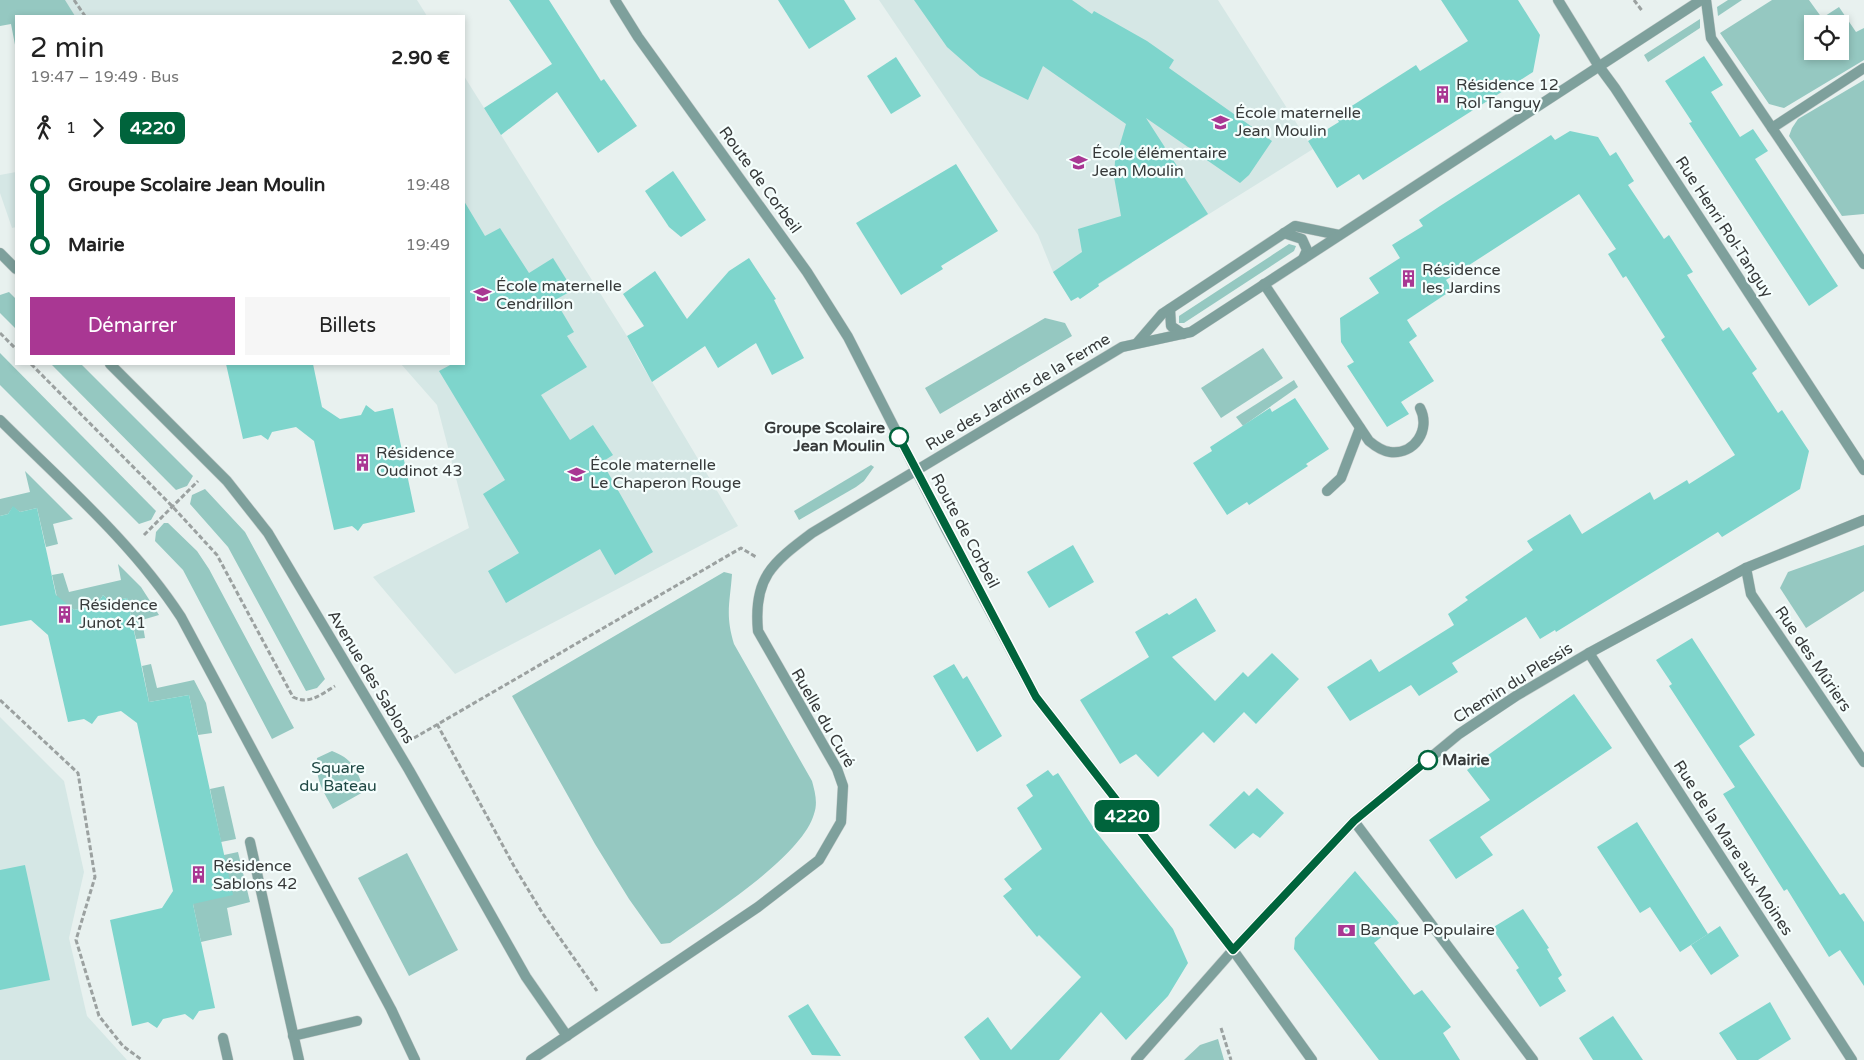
<!DOCTYPE html>
<html lang="fr">
<meta charset="utf-8">
<style>
body{margin:0;font-family:"Varela Round",sans-serif;background:#f6f6f6;color:#222;height:100vh;display:flex;flex-direction:column;font-size:19px;white-space:nowrap}
*{box-sizing:border-box;margin:0}
p{font-size:16px;color:#767676}
.icon{flex:none;width:28px;height:28px;fill:none;stroke:currentColor;stroke-width:2;stroke-linecap:round;stroke-linejoin:round}
.map{position:relative;flex:1;overflow:hidden}
.details{position:absolute;left:15px;top:15px;width:450px;height:350px;display:flex;flex-direction:column;background:#fff;border-radius:0px;box-shadow:0 2px 8px #0003}
.details>*{flex:none}
.badge{padding:0 10px;border-radius:8px;font-size:18px;line-height:32px}
.fabs{position:absolute;left:1804px;top:15px;display:grid;gap:10px}
.fabs a{display:grid;place-items:center;width:45px;height:45px;border-radius:0px;background:#fff;box-shadow:0 2px 8px #0003;font-size:25px}
.map>.badge{position:absolute;translate:-50% -50%;box-shadow:0 0 0 2px #fff}
.legs{display:flex;align-items:center;gap:8px;height:55px;padding:0 15px;font-size:16px}
.legs p{margin-inline-start:auto}
.head{display:flex;align-items:center;justify-content:space-between;height:85px;padding:0 15px}
h1{font-size:28px;font-weight:600;line-height:38px}
.cta{display:flex;gap:10px;margin-top:auto;padding:10px 15px}
.cta a{flex:1;height:58px;border-radius:0px;background:#a93793;color:#fff;font-size:20px;font-weight:600;line-height:58px;text-align:center}
.cta a+a{background:#f6f6f6;color:#222}
ul{padding:0 15px;list-style:none}
li{display:flex;align-items:center;gap:18px;height:60px;font-size:19px}
li i{display:grid;place-items:center;width:8px;height:100%;margin:0 6px;background:currentColor}
li i::after{content:'';width:12px;height:12px;margin:-6px;border:4px solid;border-radius:50%;background:#fff}
li p{margin-inline-start:auto}
li:first-child i{background:linear-gradient(#0000 50%,currentColor 0)}
li:last-child i{background:linear-gradient(currentColor 50%,#0000 0)}
.map>svg:first-child{display:block}
.built{fill:#d5e7e5}
.green{fill:#95c8c1;fill-rule:evenodd}
.building{fill:#7ed5cc}
.lines{fill:none;stroke-linecap:round;stroke-linejoin:round}
.service-casing{stroke:#c5cccb;stroke-width:11}
.minor-casing{stroke:#c5cccb;stroke-width:11}
.path{stroke:#9ba1a0;stroke-width:3;stroke-dasharray:5 2.5;stroke-linecap:butt}
.service{stroke:#7ea09c;stroke-width:10}
.minor{stroke:#7ea09c;stroke-width:10}
.line-1-casing{stroke:#fff;stroke-width:11}
.line-1{stroke:#00643c;stroke-width:8}
.stop-1-dot{fill:#fff;stroke:#00643c;stroke-width:2.5}
.labels{text-anchor:middle;dominant-baseline:central;stroke-width:4.5;stroke-linejoin:round;paint-order:stroke}
.poi-label{font-size:16px;fill:#373a3a;stroke:#f5fefd;text-anchor:start}
.street-label{font-size:16px;fill:#373a3a;stroke:#f5fefd}
.stop-label{font-size:16px;font-weight:bold;fill:#373a3a;stroke:#f5fefd;text-anchor:end}
.park-label{font-size:16px;fill:#1f4844;stroke:#f5fefd}
</style>
<div class="map">
<svg width="1864" height="1060" viewBox="0 0 1864 1060">
<rect width="100%" height="100%" fill="#e8f1ef"/>
<!-- built -->
<g class="built">
<polygon points="39,0 417,0 427,16 56,16"/>
<polygon points="879,0 1218,0 1313,149 1193,224 1192,222 1188,225 1189,227 1131,261 1132,263 1099,284 1099,286 1080,299 1078,297 1071,301 1053,272 1038,235"/>
<polygon points="464,76 627,336 639,360 738,526 455,674 373,577 469,528 437,405 401,364 464,364"/>
<polygon points="16,172 16,227 12,228 0,193 0,175"/>
<polygon points="0,717 64,781 84,872 69,938 87,1016 127,1060 0,1060"/>
</g>
<!-- green -->
<g class="green">
<polygon points="0,0 65,0 75,16 16,16 16,50 11,24 0,26"/>
<polygon points="1728,0 1742,0 1718,16 1717,7"/>
<path d="M1772 0H1809L1822 18 1839 7 1856 32 1864 28V60L1784 108 1769 104 1720 33ZM1812 24H1840V51H1812Z"/>
<polygon points="1700,19 1700,28 1648,62 1644,55"/>
<polygon points="1864,80 1864,214 1842,216 1789,136 1792,128 1798,119"/>
<polygon points="1289,244 1296,246 1294,251 1184,323 1179,323 1179,316"/>
<polygon points="9,292 16,299 16,329 0,313 0,295"/>
<polygon points="1045,318 1065,323 1072,336 940,414 925,388"/>
<polygon points="1263,348 1283,378 1221,418 1201,388"/>
<polygon points="0,353 156,511 151,520 139,524 0,385"/>
<polygon points="51,364 81,364 193,476 187,486 176,490"/>
<polygon points="1294,380 1298,387 1243,426 1236,417"/>
<polygon points="871,465 874,467 864,481 856,487 799,520 794,511"/>
<polygon points="25,471 73,519 53,524 58,544 46,547 37,508 20,512 13,507 8,514 0,516 0,499 30,492"/>
<polygon points="205,489 245,532 325,679 317,688 306,691 228,547 190,504 192,495"/>
<polygon points="164,523 168,523 197,551 209,569 294,728 272,739 183,570 155,541 156,532"/>
<polygon points="1864,545 1864,591 1806,628 1780,588 1788,572"/>
<polygon points="118,564 141,587 159,615 142,620 145,638 136,639 127,598 110,602 103,595 97,605 74,610 66,604 60,611 52,575 63,573 69,592 121,580"/>
<path d="M724 572 732 574C730 603 725 614 734 644L812 781C815 792 818 803 814 814 802 857 707 917 670 943L661 944 629 899 595 844 512 696Z"/>
<polygon points="151,664 157,688 194,680 206,703 212,733 198,735 189,695 149,702 142,666"/>
<path d="M332 751C355 760 356 770 365 791L333 809C323 791 315 779 317 758Z"/>
<polygon points="224,786 236,839 221,842 210,789"/>
<polygon points="238,852 250,902 227,908 232,935 201,942 193,904 224,855"/>
<polygon points="407,853 458,950 409,976 358,878"/>
<polygon points="1218,1039 1224,1060 1184,1060 1200,1045"/>
</g>
<!-- building -->
<g class="building">
<polygon points="509,0 549,0 601,81 604,79 637,126 598,153 557,92 501,135 484,108 552,64"/>
<polygon points="778,0 844,0 856,19 809,49"/>
<polygon points="914,0 1072,0 1092,14 1094,11 1147,41 1174,60 1169,68 1272,141 1249,175 1240,183 1146,118 1208,214 1098,284 1099,286 1080,299 1078,297 1071,301 1053,272 1082,252 1078,229 1121,216 1114,177 1115,161 1126,124 1043,66 1028,100 980,76 947,47"/>
<polygon points="1441,0 1518,0 1540,35 1533,72 1363,180 1359,174 1337,188 1308,141 1339,122 1336,116 1416,65 1420,71 1468,41"/>
<polygon points="1704,56 1723,85 1711,92 1740,137 1753,129 1768,151 1755,159 1838,286 1809,306 1689,123 1692,122 1665,81"/>
<polygon points="896,57 921,96 891,114 867,76"/>
<polygon points="1570,131 1598,137 1610,156 1616,152 1634,181 1628,185 1664,239 1669,235 1693,272 1687,275 1723,331 1729,327 1757,369 1752,373 1778,413 1782,410 1809,451 1800,489 1722,537 1718,532 1556,632 1555,630 1540,639 1526,617 1452,663 1458,672 1419,696 1411,685 1350,721 1327,687 1371,659 1379,672 1454,625 1448,614 1468,600 1465,597 1533,550 1527,541 1570,514 1582,534 1650,492 1654,500 1687,480 1689,484 1735,455 1661,340 1665,337 1626,276 1623,278 1608,254 1616,249 1579,194 1446,280 1452,290 1407,320 1417,336 1409,342 1434,381 1401,402 1409,414 1387,427 1347,366 1354,362 1341,342 1340,318 1379,293 1369,278 1400,258 1392,245 1423,226 1419,220 1440,206 1551,135 1555,140"/>
<polygon points="956,164 998,231 941,266 943,269 901,295 856,223"/>
<polygon points="673,171 706,220 681,237 669,227 645,191"/>
<polygon points="464,201 485,236 500,228 529,273 553,258 573,290 555,300 574,332 567,336 587,367 541,395 570,440 593,425 613,455 602,462 653,552 615,575 600,549 506,603 488,571 519,553 483,494 505,480 439,371 452,364 464,364"/>
<polygon points="749,258 776,299 774,300 804,358 772,375 756,343 718,368 705,346 652,382 627,336 644,326 623,294 655,271 687,319 729,271"/>
<polygon points="226,364 313,364 322,407 340,419 361,415 366,405 375,412 393,408 415,512 363,524 358,531 352,526 334,530 314,441 296,427 272,432 268,440 261,435 243,439"/>
<polygon points="1295,398 1329,449 1306,464 1308,466 1249,505 1247,502 1227,515 1193,463 1212,451 1210,447 1270,408 1272,412"/>
<polygon points="13,506 20,512 37,508 56,595 74,610 97,605 103,595 110,602 127,598 149,702 189,695 233,895 193,904 215,1008 199,1011 193,1020 185,1014 163,1019 157,1028 148,1022 132,1026 110,920 162,908 173,891 137,723 121,711 98,716 92,724 84,719 68,722 48,635 31,620 0,626 0,516 8,514"/>
<polygon points="1073,545 1094,582 1049,608 1027,572"/>
<polygon points="1196,598 1216,631 1172,657 1215,701 1243,672 1248,677 1272,653 1299,679 1256,724 1244,712 1214,743 1203,732 1158,777 1136,754 1120,764 1080,700 1149,657 1135,632 1167,613 1169,615"/>
<polygon points="1692,638 1755,735 1739,746 1840,895 1844,893 1864,922 1864,986 1840,950 1829,957 1787,889 1784,891 1723,794 1735,787 1669,686 1672,684 1656,660"/>
<polygon points="954,664 963,679 967,676 1002,736 977,752 933,676"/>
<polygon points="1574,694 1612,748 1480,837 1493,855 1456,879 1429,840 1490,800 1467,770"/>
<polygon points="1048,770 1053,776 1058,773 1097,833 1173,929 1188,963 1168,996 1126,1040 1101,1012 1059,1060 980,1060 964,1037 988,1017 1011,1050 1081,977 1039,935 1037,937 1003,896 1012,889 1004,879 1042,849 1017,808 1033,796 1026,785"/>
<polygon points="1257,788 1284,813 1260,838 1253,833 1235,849 1209,825 1244,791 1249,796"/>
<polygon points="1637,822 1708,934 1680,952 1650,907 1640,913 1597,847"/>
<polygon points="25,865 50,980 0,990 0,870"/>
<polygon points="1355,871 1399,923 1374,943 1414,995 1422,990 1451,1027 1443,1033 1460,1060 1379,1060 1294,949 1295,938"/>
<polygon points="1523,909 1549,948 1547,949 1562,975 1558,978 1566,991 1540,1007 1516,970 1519,968 1492,928"/>
<polygon points="1720,926 1739,956 1711,975 1691,945"/>
<polygon points="1770,1002 1791,1039 1758,1060 1737,1060 1719,1033"/>
<polygon points="808,1004 818,1020 841,1056 812,1055 788,1016"/>
<polygon points="1613,1016 1643,1060 1593,1060 1579,1038"/>
</g>
<g class="lines">
<defs>
<g id="service">
<polyline points="1706,0 1711,38 1864,264"/>
<polyline points="1772,128 1864,68"/>
<path d="M1264 284 1369 441C1375 446 1382 451 1390 452 1415 455 1431 429 1420 408"/>
<polyline points="1327,491 1341,478 1360,428"/>
<polyline points="250,842 299,1060"/>
<polyline points="293,1036 357,1021"/>
<polyline points="223,1038 228,1060"/>
</g>
<g id="minor">
<polyline points="615,0 638,37 807,272 848,337 947,531 1036,697 1233,950 1312,1060"/>
<polyline points="1558,0 1598,65 1615,88 1864,470"/>
<polyline points="1284,233 1302,239 1307,250 1303,259"/>
<polyline points="0,253 16,269"/>
<polyline points="1170,309 1171,326 1183,334"/>
<polyline points="1137,343 1162,314 1295,226 1339,235"/>
<polyline points="110,364 227,481 268,533 409,770 526,977 567,1036"/>
<path d="M0 420C63 483 132 542 181 617L391 1009 415 1060"/>
<polyline points="1746,568 1751,594 1864,762"/>
<polyline points="1589,653 1852,1060"/>
<polyline points="1354,821 1533,1060"/>
<path d="M531 1060 758 907 819 860 841 822 843 786 837 769 758 631C753 578 772 563 812 533L1122 347 1191 332 1701 0"/>
<polyline points="1136,1060 1233,950 1354,821 1459,734 1516,696 1589,653 1746,568 1864,520"/>
</g>
</defs>
<!-- service casing -->
<use href="#service" class="service-casing"/>
<!-- minor casing -->
<use href="#minor" class="minor-casing"/>
<!-- path -->
<g class="path">
<polyline points="74,0 85,16"/>
<polyline points="1634,0 1643,12"/>
<polyline points="0,333 16,349"/>
<path d="M31 364 172 506 217 555 293 697C309 705 320 695 335 686"/>
<polyline points="144,535 198,481"/>
<polyline points="0,700 78,773 95,877 76,940 99,1016 123,1046 142,1060"/>
<polyline points="437,724 515,868 543,914 597,991"/>
<polyline points="414,738 741,548 756,557"/>
<polyline points="1221,1028 1231,1060"/>
</g>
<!-- service -->
<use href="#service" class="service"/>
<!-- minor -->
<use href="#minor" class="minor"/>
</g>
<g class="lines">
<defs>
<polyline id="line-1" points="899,437 1036,697 1233,950 1354,821 1428,760"/>
</defs>
<!-- line-1 casing -->
<use href="#line-1" class="line-1-casing"/>
<!-- line-1 -->
<use href="#line-1" class="line-1"/>
</g>
<!-- icons -->
<defs>
<symbol id="building-bare" viewBox="-9 -9 18 18"><path d="M-4-6H4V6H1V3H-1V6H-4ZM-2.5-4.3h1.7v1.8h-1.7ZM.8-4.3h1.7v1.8H.8ZM-2.5-1h1.7V.8h-1.7ZM.8-1h1.7V.8H.8Z" fill="#a93793" stroke="#f5fefd" stroke-width="2.5" paint-order="stroke"/></symbol>
<symbol id="school-bare" viewBox="-9 -9 18 18"><path d="M0-5L7-2L0 1L-7-2ZM-4 1L0 2.5L4 1V4Q0 6-4 4Z" fill="#a93793" stroke="#f5fefd" stroke-width="2.5" paint-order="stroke"/></symbol>
<symbol id="bank-bare" viewBox="-9 -9 18 18"><path d="M-6-4H6V4H-6ZM0-2.3a2.3 2.3 0 1 0 0 4.6a2.3 2.3 0 1 0 0-4.6Z" fill="#a93793" stroke="#f5fefd" stroke-width="2.5" paint-order="stroke"/></symbol>
</defs>
<g fill-rule="evenodd">
<use href="#building-bare" x="1430" y="82" width="25" height="25"/>
<use href="#school-bare" x="1208" y="110" width="25" height="25"/>
<use href="#school-bare" x="1066" y="150" width="25" height="25"/>
<use href="#building-bare" x="1396" y="266" width="25" height="25"/>
<use href="#school-bare" x="470" y="282" width="25" height="25"/>
<use href="#building-bare" x="350" y="450" width="25" height="25"/>
<use href="#school-bare" x="564" y="462" width="25" height="25"/>
<use href="#building-bare" x="52" y="602" width="25" height="25"/>
<use href="#building-bare" x="186" y="862" width="25" height="25"/>
<use href="#bank-bare" x="1334" y="918" width="25" height="25"/>
</g>
<!-- markers -->
<g class="stop-1-dot">
<circle cx="899" cy="437" r="9"/>
<circle cx="1428" cy="760" r="9"/>
</g>
<g class="labels">
<!-- poi labels -->
<g class="poi-label">
<text x="1456" y="85">Résidence 12<tspan x="1456" dy="18">Rol Tanguy</tspan></text>
<text x="1235" y="113">École maternelle<tspan x="1235" dy="18">Jean Moulin</tspan></text>
<text x="1092" y="153">École élémentaire<tspan x="1092" dy="18">Jean Moulin</tspan></text>
<text x="1422" y="270">Résidence<tspan x="1422" dy="18">les Jardins</tspan></text>
<text x="496" y="286">École maternelle<tspan x="496" dy="18">Cendrillon</tspan></text>
<text x="376" y="453">Résidence<tspan x="376" dy="18">Oudinot 43</tspan></text>
<text x="590" y="465">École maternelle<tspan x="590" dy="18">Le Chaperon Rouge</tspan></text>
<text x="79" y="605">Résidence<tspan x="79" dy="18">Junot 41</tspan></text>
<text x="213" y="866">Résidence<tspan x="213" dy="18">Sablons 42</tspan></text>
<text x="1360" y="930">Banque Populaire</text>
</g>
<!-- street labels -->
<g class="street-label">
<text transform="translate(760 180) rotate(54)">Route de Corbeil</text>
<text transform="translate(1724 227) rotate(57)">Rue Henri Rol-Tanguy</text>
<text transform="translate(1018 392) rotate(-31)">Rue des Jardins de la Ferme</text>
<text transform="translate(965 531) rotate(62)">Route de Corbeil</text>
<text transform="translate(1813 659) rotate(56)">Rue des Mûriers</text>
<text transform="translate(371 677) rotate(59)">Avenue des Sablons</text>
<text transform="translate(1513 683) rotate(-32)">Chemin du Plessis</text>
<text transform="translate(823 718) rotate(60)">Ruelle du Curé</text>
<text transform="translate(1733 848) rotate(57)">Rue de la Mare aux Moines</text>
</g>
<!-- stop labels -->
<g class="stop-label">
<text x="885" y="428">Groupe Scolaire<tspan x="885" dy="18">Jean Moulin</tspan></text>
<text x="1442" y="760" text-anchor="start">Mairie</text>
</g>
<!-- park labels -->
<g class="park-label">
<text x="338" y="768">Square<tspan x="338" dy="18">du Bateau</tspan></text>
</g>
</g>
</svg>
<div class="fabs">
<a><svg class="icon" aria-label="locate" viewBox="0 0 24 24"><circle cx="12" cy="12" r="6"/><path d="M12 2v4M12 18v4M2 12h4M18 12h4"/></svg></a>
</div>
<b class="badge" style="left:1127px;top:816px;background:#00643c;color:#fff">4220</b>
<section class="details">
<div class="head"><div><h1>2 min</h1><p>19:47 – 19:49 · Bus</p></div><b>2.90 €</b></div>
<div class="legs"><svg class="icon" aria-label="walk" viewBox="0 0 24 24"><circle cx="13" cy="4" r="2"/><path d="M13 8l-2 6 4 7M11 14l-3 7M7 12l3-4h3l4 4"/></svg>1<svg class="icon" aria-label="forward" viewBox="0 0 24 24"><path d="M9 5l7 7-7 7"/></svg><b class="badge" style="background:#00643c;color:#fff">4220</b></div>
<ul>
<li><i style="color:#00643c"></i><b>Groupe Scolaire Jean Moulin</b><p>19:48</p></li>
<li><i style="color:#00643c"></i><b>Mairie</b><p>19:49</p></li>
</ul>
<div class="cta"><a>Démarrer</a><a>Billets</a></div>
</section>
</div>
